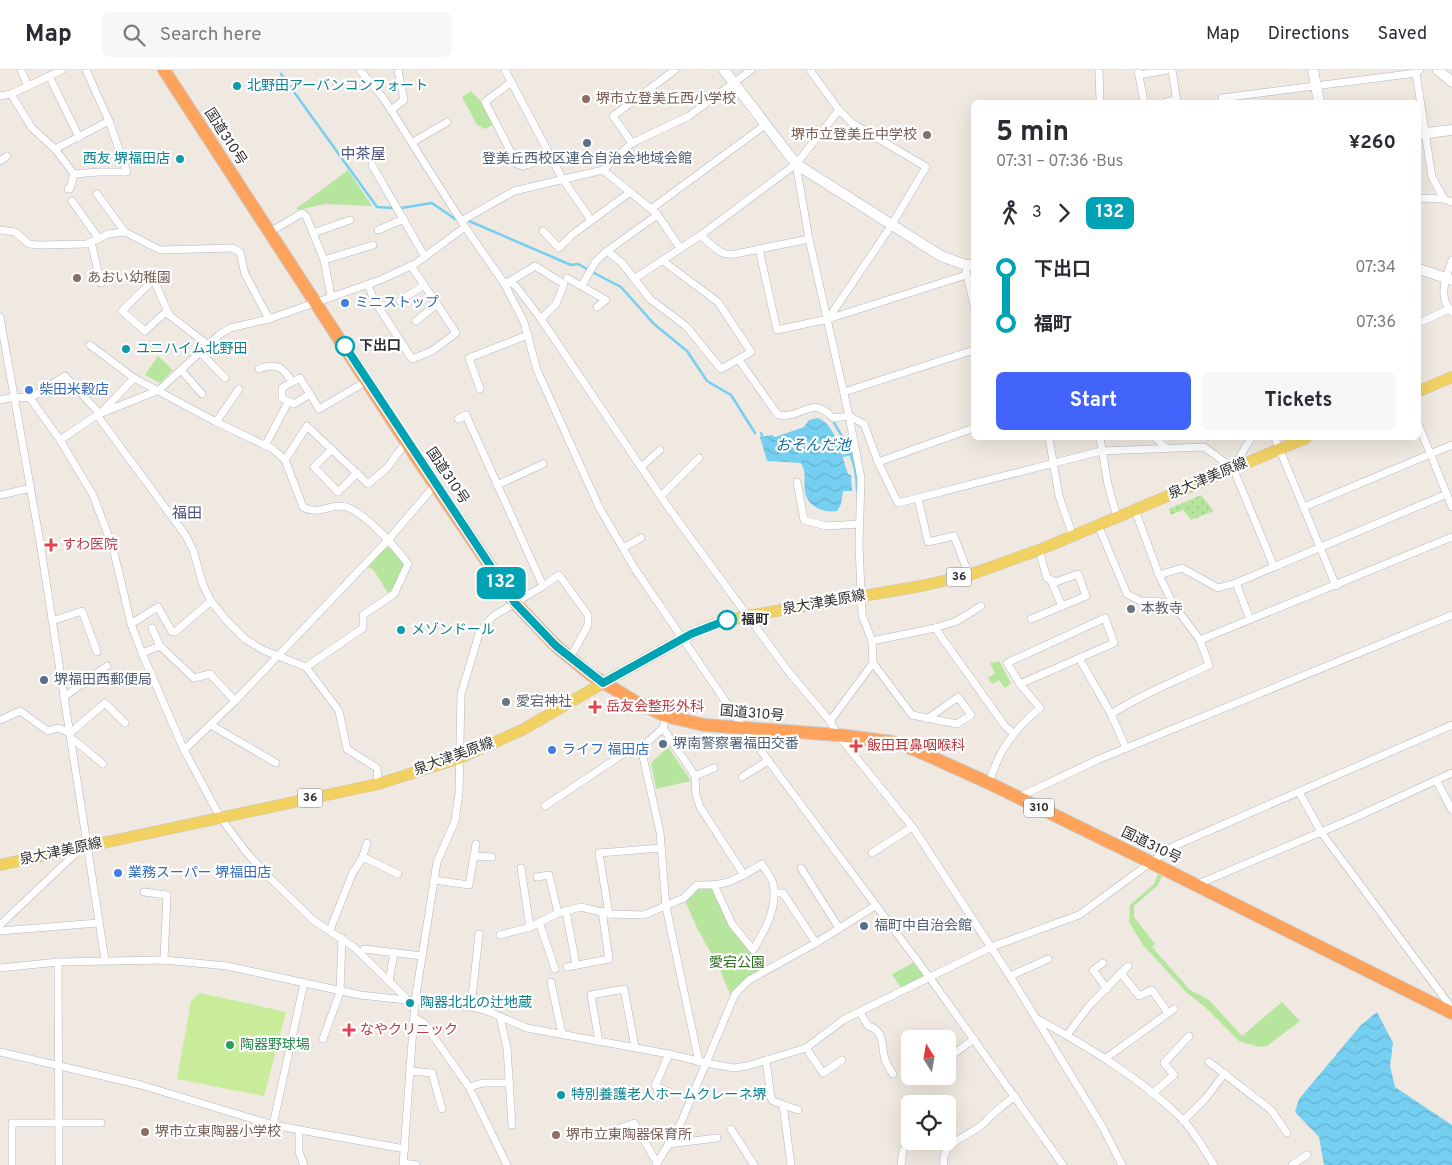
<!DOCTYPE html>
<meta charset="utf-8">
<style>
body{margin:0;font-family:Overpass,"Noto Sans JP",sans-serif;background:#f7f7f7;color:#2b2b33;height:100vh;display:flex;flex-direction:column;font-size:19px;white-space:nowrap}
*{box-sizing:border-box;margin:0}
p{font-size:16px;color:#7c7c81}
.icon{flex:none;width:28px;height:28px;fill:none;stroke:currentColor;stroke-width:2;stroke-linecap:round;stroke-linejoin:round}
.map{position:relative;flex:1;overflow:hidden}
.drawer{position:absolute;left:971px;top:30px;width:450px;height:340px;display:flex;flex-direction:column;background:#fff;border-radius:8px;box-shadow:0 5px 20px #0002}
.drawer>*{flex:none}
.badge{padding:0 10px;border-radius:8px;font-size:18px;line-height:32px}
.needle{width:32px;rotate:349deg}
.controls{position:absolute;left:901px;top:960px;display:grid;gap:10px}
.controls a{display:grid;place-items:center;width:55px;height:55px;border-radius:8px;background:#fff;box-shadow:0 5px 20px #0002;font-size:25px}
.map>.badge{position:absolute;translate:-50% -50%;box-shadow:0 0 0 2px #fff}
.legs{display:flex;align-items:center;gap:8px;height:55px;padding:0 25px;font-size:16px}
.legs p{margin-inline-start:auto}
.summary{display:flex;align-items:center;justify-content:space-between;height:85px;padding:0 25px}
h1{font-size:28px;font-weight:700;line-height:38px}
.cta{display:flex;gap:10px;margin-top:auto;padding:10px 25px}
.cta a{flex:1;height:58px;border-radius:8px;background:#4264fb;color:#fff;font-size:20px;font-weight:700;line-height:58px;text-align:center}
.cta a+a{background:#f7f7f7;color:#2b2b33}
ul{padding:0 25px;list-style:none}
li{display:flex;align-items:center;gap:18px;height:55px;font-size:19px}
li i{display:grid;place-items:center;width:8px;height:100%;margin:0 6px;background:currentColor}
li i::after{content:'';width:12px;height:12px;margin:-6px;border:4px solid;border-radius:50%;background:#fff}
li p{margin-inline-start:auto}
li:first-child i{background:linear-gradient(#0000 50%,currentColor 0)}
li:last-child i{background:linear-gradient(currentColor 50%,#0000 0)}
header{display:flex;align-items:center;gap:30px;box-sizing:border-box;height:70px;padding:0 25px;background:#fff;border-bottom:1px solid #e1e1e2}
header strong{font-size:24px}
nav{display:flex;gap:28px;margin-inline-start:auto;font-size:18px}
.search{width:350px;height:45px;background:#f7f7f7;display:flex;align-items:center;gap:12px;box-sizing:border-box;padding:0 18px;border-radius:8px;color:#7c7c81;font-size:19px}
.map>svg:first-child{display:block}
.grass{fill:#b6e59e}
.garden{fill:url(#garden-dots)}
.pitch{fill:#c9ec9a}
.water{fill:url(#water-waves)}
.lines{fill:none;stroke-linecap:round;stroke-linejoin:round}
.stream{stroke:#75cff0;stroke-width:2.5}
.street-casing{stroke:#b4b7c1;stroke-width:8}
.secondary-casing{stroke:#b4b7c1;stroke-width:11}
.primary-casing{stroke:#c9c9c9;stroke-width:12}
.highway-casing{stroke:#c9c9c9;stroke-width:14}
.street{stroke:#fff;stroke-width:7}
.secondary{stroke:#fff;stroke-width:10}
.primary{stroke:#f2d163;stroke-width:11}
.highway{stroke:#ffa35c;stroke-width:12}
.line-1-casing{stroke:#fff;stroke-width:11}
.line-1{stroke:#00a3b4;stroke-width:8}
.culture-dot{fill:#0f9aa8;stroke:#fff;stroke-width:2}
.education-dot{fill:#8d6e63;stroke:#fff;stroke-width:2}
.service-dot{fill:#5c6f8a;stroke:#fff;stroke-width:2}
.shop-dot{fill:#3f7fe0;stroke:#fff;stroke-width:2}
.stop-1-dot{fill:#fff;stroke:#00a3b4;stroke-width:2.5}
.health-dot{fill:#e0444e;stroke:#fff;stroke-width:2}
.worship-dot{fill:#6b7280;stroke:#fff;stroke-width:2}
.leisure-dot{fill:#2e9e5b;stroke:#fff;stroke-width:2}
.labels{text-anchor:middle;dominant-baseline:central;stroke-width:4.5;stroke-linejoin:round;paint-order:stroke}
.shield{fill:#fff;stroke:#6d6d6d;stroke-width:1}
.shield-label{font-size:12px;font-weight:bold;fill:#2e2e2e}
.culture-label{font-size:14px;fill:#0d838f;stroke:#fff;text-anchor:start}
.education-label{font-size:14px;fill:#785e54;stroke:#fff;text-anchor:start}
.street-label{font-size:14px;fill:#2e2e2e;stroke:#fff}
.service-label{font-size:14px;fill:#4e5e75;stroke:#fff;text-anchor:start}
.shop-label{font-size:14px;fill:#366cbe;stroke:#fff;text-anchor:start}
.stop-label{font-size:14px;font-weight:bold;fill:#2e2e2e;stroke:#fff;text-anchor:start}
.health-label{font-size:14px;fill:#be3a42;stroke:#fff;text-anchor:start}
.worship-label{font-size:14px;fill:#5b616d;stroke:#fff;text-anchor:start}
.park-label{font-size:14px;fill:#2c6e1b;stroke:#fff}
.leisure-label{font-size:14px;fill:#27864d;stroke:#fff;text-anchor:start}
.neighbourhood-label{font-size:15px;fill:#4d5680;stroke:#fff}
.water-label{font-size:15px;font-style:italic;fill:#0d6fa3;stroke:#fff}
</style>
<header>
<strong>Map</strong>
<div class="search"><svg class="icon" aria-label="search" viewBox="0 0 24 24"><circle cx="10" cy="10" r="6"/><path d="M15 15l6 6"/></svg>Search here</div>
<nav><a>Map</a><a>Directions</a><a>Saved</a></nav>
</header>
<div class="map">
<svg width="1452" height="1095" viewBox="0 0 1452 1095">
<defs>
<pattern id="garden-dots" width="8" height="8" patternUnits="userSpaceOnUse" patternTransform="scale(1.25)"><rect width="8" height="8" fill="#b6e59e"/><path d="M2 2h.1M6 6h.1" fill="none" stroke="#9dc588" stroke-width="1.8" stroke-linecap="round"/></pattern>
<pattern id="water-waves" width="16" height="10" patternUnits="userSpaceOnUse" patternTransform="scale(1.25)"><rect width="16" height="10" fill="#75cff0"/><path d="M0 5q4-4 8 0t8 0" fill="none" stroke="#66b2ce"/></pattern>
</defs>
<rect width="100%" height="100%" fill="#efe9e1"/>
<!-- grass -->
<g class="grass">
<polygon points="471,21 481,32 493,55 485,59 477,55 462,27"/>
<polygon points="348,100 372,136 325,134 298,140 297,138"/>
<polygon points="158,286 173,300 160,313 145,305"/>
<path d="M392 477C396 482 403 489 404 494 405 502 394 519 388 523L373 499 367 497 385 478Z"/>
<polygon points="999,591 1011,613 1005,618 999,610 992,614 988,608 995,603 990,593"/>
<polygon points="668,677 691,711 656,719 651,693"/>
<polygon points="1158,804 1162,806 1158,815 1134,836 1134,847 1155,874 1152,877 1190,920 1209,930 1242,966 1282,932 1300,951 1267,976 1259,977 1239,971 1205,937 1187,923 1143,875 1129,852 1130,835 1154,814"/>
<polygon points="698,818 713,818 764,899 731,926 717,893 698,860 685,831"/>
<polygon points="915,892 925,906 902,920 892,904"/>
</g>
<!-- garden -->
<polygon class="garden" points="1201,425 1214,441 1191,450 1183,440 1171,445 1169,439"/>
<!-- pitch -->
<polygon class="pitch" points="200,923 286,942 264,1026 177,1009 191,931"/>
<!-- water -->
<g class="water">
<path d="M817 348C835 352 843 389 848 404L851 405 852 421H843L841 434 837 441C825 443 811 438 806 426 802 415 808 404 801 393L767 391 760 367 772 365 775 367 804 357 809 350Z"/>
<polygon points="1377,942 1393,973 1390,996 1395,1017 1452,1055 1452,1095 1324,1095 1319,1067 1295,1042 1299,1029 1361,955"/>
</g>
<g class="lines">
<!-- stream -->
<g class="stream">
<polyline points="281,4 377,137 394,138"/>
<polyline points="401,138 432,133 455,149"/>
<polyline points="469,151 571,195 578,194 587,199"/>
<polyline points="594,203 621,217 654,254 687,281 707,311 731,325 755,363"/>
<path d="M834 353C848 375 857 394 857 421"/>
<polyline points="761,363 764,370"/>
<polyline points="841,386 852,384"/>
</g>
<defs>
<g id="street">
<polyline points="21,0 28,16"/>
<polyline points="360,0 384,29 465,157 504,213 524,252 537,300 599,437 635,499 741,654 930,908 1063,1095"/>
<polyline points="505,0 562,108 591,150"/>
<polyline points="810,0 839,40 852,53 926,97 891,156 828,249"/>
<polyline points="1099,0 1100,32"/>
<polyline points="1138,0 1144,32"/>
<polyline points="1172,0 1177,32"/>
<polyline points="1416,3 1432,107 1444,129 1452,132"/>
<polyline points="1139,5 1167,0"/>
<polyline points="49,6 79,67"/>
<polyline points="510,13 485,32 517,94 523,96 551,88"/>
<polyline points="11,24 32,58 55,79 74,104 99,102 127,102 109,51 86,0"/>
<polyline points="0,26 11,24 62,0"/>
<polyline points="1166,32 1177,30"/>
<polyline points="1222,32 1222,28 1416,3 1420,0"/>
<polyline points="391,40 404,30 398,0"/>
<polyline points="413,72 447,52"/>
<polyline points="632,73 613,46 675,0"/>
<polyline points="55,79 109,51"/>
<polyline points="0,91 7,86"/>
<polyline points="796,94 809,169 849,346 864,354 878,392 898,433 1101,381 1204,377 1233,398 1274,497"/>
<polyline points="372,95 425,187"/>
<polyline points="603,100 632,73 689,46 751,0"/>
<polyline points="68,119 70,119 74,104"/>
<polyline points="97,124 125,162"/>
<polyline points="1419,128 1444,129"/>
<polyline points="72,131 99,169"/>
<polyline points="651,139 765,55"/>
<polyline points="657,145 607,181 622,193 650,229 686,256 721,299 751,282 718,232 663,191"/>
<polyline points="463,150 514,121 603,100 657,144 680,178"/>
<polyline points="0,160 15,162 29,174 40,175 87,174 108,164 125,162 160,180 232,178 240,182 245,204 269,249"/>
<polyline points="378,160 404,149"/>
<polyline points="543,161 559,178 573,164 629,123"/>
<polyline points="270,162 302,143 306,146 324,190 331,226"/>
<polyline points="313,163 350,150"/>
<path d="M701 165C725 190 726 186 759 179L777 260 828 249 966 205"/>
<polyline points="91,172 101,213"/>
<polyline points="759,179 809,169"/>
<polyline points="324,190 373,175"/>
<path d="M1452 190C1446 208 1437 227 1452 242"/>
<polyline points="411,196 437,234"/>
<polyline points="966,200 974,236"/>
<polyline points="158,205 122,241 145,261 167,241"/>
<polyline points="567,208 606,230 597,237"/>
<polyline points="634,209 701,165 796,94 839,40"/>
<polyline points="154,210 169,245 208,275"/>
<polyline points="509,212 535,196 564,214 556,234 541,249"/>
<polyline points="504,213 509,212 516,216 541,249 668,437 788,601 830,651 838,665 914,759 1015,914 1102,1056 1122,1095"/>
<polyline points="368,215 374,230 412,289 432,281 456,263 437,234 416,251"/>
<polyline points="582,215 596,191 607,181"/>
<polyline points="400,231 424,215"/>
<polyline points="0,247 40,472 105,890"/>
<polyline points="1419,253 1449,239"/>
<polyline points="90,275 134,308"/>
<polyline points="200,282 225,308"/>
<path d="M739 290 778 345C804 349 811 324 833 348L849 346 861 408 859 475 862 545 872 571 873 593 830 651"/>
<path d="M259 299C276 292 283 297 292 312L300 308 319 339 367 311"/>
<polyline points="181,300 202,324"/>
<polyline points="292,312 282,318 282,328 294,334 310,324"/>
<polyline points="480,319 469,288 528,265"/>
<polyline points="844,322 974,280"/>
<path d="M30 328 65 306 100 344 134 308 216 352 273 379 285 390 303 437C317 445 326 436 341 436 361 437 396 478 408 494L394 524 363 545V558L306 597"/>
<polyline points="0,330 14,327 30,328 60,370 93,425 113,478 131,554 142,583 184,680 220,747 247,783 270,808 313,850 355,878 407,929"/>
<polyline points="97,345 186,466 193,480 203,515 211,531 226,550 245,569 263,580 306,597 339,641 347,679 377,698 378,714"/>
<polyline points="216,352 239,319"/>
<polyline points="1419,356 1452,437"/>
<polyline points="1049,368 1059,426 1073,466"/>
<polyline points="1100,368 1108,415 1117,447"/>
<polyline points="1156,368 1166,378"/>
<polyline points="1275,368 1336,516"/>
<polyline points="60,370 97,345 159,320 219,265 230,258 269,249 380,210 415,194 465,157"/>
<polyline points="265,376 288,332"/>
<polyline points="332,379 314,397 338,422 357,403"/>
<polyline points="285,390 307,356 368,414 387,398 406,372"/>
<polyline points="878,392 974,358"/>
<polyline points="641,397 660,380"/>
<polyline points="1233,398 1251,368"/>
<polyline points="797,412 804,450 826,456 860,454"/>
<polyline points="497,415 543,394"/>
<polyline points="0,425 31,418"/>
<polyline points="661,426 699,388"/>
<polyline points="918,428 928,472 954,466 969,505"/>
<polyline points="1304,437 1452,375"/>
<polyline points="1098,455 1127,524 1140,531 1154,531 1173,534"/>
<polyline points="623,478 641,468"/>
<polyline points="1159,505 1182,498 1218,518 1236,513 1447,424"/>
<polyline points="1051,511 1062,536"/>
<polyline points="1236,513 1250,549"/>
<polyline points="543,516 559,505 588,545 588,555 570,588"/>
<polyline points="1031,549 1086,526 1078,504 1056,512 1047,508 1039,480"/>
<polyline points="52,551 82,541 97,582"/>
<polyline points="131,554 158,537 172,562 175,562 211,531"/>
<polyline points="152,558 160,576 194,608 210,604 235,631"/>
<polyline points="935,558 1005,656 1014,664"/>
<polyline points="1200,570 1452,467"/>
<polyline points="872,571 935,558 957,551 981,536"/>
<polyline points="142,583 160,576"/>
<polyline points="1079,588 1111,644 1126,678"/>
<polyline points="873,593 912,645 957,654 971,645 958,627 927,649"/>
<polyline points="64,627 107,596"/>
<path d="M1111 644C1142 624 1176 611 1209 595L1200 570 1173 534 1159 505 1135 440"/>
<polyline points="666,646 663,658 641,678 660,762 666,837 699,992"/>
<polyline points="0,650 20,641 48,661 58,658 70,663 105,633 125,653"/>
<polyline points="211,655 276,693"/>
<polyline points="663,658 695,706 696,725 700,737 744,805"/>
<polyline points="71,670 74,670 103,694"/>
<polyline points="184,680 235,631 389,469 435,415"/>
<polyline points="695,706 714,698"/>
<polyline points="742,707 768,691"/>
<polyline points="1436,710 1452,740"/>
<path d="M989 713C999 680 1014 659 1040 638L1020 614 1007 593 1105 548 1114 573 1020 614"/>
<polyline points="1299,722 1321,762 1448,933 1449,942"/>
<polyline points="1019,727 1097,690 1452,545"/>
<polyline points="545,736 635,676 641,678"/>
<polyline points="872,783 912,757"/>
<polyline points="474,786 492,787"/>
<polyline points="363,787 398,804"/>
<polyline points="521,798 530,857"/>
<polyline points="801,798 839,858"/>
<polyline points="537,807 549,805 558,843"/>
<polyline points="434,810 469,815 476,774"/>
<polyline points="1196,815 1354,748 1452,703"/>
<polyline points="144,822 167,825 164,890"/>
<polyline points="774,823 783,823 816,873"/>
<polyline points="566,841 576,895"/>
<polyline points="609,844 599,783 661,778"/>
<polyline points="539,852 555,899"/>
<polyline points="0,855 75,784 74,779"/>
<polyline points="330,860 353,802 362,789 367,773"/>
<polyline points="0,861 98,853"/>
<path d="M500 865 530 857 558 843 581 837 609 844 644 845 684 828 697 815C728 816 736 810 762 794 765 800 772 807 773 814 778 838 765 860 753 880L732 854 714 815"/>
<polyline points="364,879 422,886"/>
<polyline points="58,892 59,1095"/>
<polyline points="1103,893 1093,900 1107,919"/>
<polyline points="567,897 609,889 602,841"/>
<polyline points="0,898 58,892 164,890 227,896 360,925 471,937 485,940 527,958 669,984 706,993 734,998 747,996 806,978 843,950 991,877 1079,845 1172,777 1452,655"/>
<polyline points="1121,903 1128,896"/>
<polyline points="1010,906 1048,889"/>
<polyline points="389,912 394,882"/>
<polyline points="551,912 562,964"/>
<polyline points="471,937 479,864"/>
<path d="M860 942 868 956C885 960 881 976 885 989 886 994 890 999 893 1004"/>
<polyline points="500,947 507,978 512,1055"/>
<polyline points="415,948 424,953 469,1017 507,1095"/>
<path d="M1036 948C1086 976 1136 1005 1178 1045 1193 1059 1203 1078 1214 1095"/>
<polyline points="1067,965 1089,936 1121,903 1139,926 1152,920 1168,943"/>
<polyline points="323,969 340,922 342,868"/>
<polyline points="599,972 591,925 624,919 635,977"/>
<polyline points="806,978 823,1003 842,990"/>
<polyline points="0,982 141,1015 273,1055 405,1079"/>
<polyline points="669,984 655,1016 670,1022"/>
<polyline points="948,988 974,969"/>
<polyline points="1106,988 1174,939"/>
<polyline points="766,990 771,1028 773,1031 798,1040"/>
<polyline points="1209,992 1271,1040 1287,1063"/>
<polyline points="411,1001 432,1003 442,1039"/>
<polyline points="469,1017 483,1013 509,1013"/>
<polyline points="1152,1024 1174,1005 1164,993 1189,966"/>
<polyline points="783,1035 791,1095"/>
<polyline points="1183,1051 1206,1028 1225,1003"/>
<polyline points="273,1055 304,913"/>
<polyline points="299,1059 299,1082 304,1095"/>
<polyline points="731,1059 754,1095"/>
<polyline points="605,1064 634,1053 657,1093"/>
<polyline points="668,1074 717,1068"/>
<polyline points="404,1093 416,1095"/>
<polyline points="12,1095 12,1053 101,1053"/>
<polyline points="403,1095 415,931 437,792 455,751 459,723 461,624 479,564 492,547 543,516 466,345 458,349"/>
<polyline points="656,1095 680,1055 735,924 749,910 816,873 875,836"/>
<polyline points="901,1095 903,1080"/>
<path d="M944 1095C940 1070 973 1066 985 1052 994 1042 1005 1034 1015 1026"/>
<polyline points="1292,1095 1307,1085"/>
</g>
<g id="secondary">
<polyline points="724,0 796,94 941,186 966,195 974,195"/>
<polyline points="1313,0 1319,32"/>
<polyline points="1438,0 1452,12"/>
<polyline points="1419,64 1452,60"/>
<polyline points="1419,199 1452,210"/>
</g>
<g id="primary">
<polyline points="1419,321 1452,307"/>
<polyline points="0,795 378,714 460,688 524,659 603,613 691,564 715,554 747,546 921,516 969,505 1039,480 1306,368"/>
</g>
<polyline id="highway" points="164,0 412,381 515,533 556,576 591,605 636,632 666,646 704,655 838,665 892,672 918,681 989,713 1150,792 1452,943"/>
</defs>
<!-- street casing -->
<use href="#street" class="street-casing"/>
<!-- secondary casing -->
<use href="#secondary" class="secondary-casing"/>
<!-- primary casing -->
<use href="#primary" class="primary-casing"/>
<!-- highway casing -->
<use href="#highway" class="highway-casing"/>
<!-- street -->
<use href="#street" class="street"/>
<!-- secondary -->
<use href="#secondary" class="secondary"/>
<!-- primary -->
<use href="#primary" class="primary"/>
<!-- highway -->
<use href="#highway" class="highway"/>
</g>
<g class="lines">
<defs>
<polyline id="line-1" points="345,276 515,533 556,576 603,613 691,564 727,550"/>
</defs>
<!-- line-1 casing -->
<use href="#line-1" class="line-1-casing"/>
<!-- line-1 -->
<use href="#line-1" class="line-1"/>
</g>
<!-- markers -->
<g class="culture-dot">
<circle cx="237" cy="16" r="5"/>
<circle cx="180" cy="89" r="5"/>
<circle cx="126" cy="279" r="5"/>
<circle cx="401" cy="560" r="5"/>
<circle cx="410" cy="933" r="5"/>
<circle cx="561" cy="1025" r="5"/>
</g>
<g class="education-dot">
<circle cx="586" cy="29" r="5"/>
<circle cx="927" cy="65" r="5"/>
<circle cx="77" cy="208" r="5"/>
<circle cx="145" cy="1062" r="5"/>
<circle cx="556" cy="1065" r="5"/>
</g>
<g class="service-dot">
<circle cx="587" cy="73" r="5"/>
<circle cx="44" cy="610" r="5"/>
<circle cx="663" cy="674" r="5"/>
<circle cx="864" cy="856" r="5"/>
</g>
<g class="shop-dot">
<circle cx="345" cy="233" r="5"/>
<circle cx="29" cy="320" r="5"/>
<circle cx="552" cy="680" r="5"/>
<circle cx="118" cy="803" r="5"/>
</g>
<g class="stop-1-dot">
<circle cx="345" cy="276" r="9"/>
<circle cx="727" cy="550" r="9"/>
</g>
<g class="health-dot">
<path d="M48.5 467.5h5v5h5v5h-5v5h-5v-5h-5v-5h5z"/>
<path d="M592.5 629.5h5v5h5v5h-5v5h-5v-5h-5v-5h5z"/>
<path d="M853.5 668.5h5v5h5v5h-5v5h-5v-5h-5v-5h5z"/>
<path d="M346.5 952.5h5v5h5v5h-5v5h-5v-5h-5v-5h5z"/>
</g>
<g class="worship-dot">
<circle cx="1131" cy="539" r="5"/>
<circle cx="506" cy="632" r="5"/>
</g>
<circle class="leisure-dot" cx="230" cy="975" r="5"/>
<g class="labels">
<!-- shield labels -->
<g class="shield">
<rect x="946.5" y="497.5" width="25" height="19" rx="4"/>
<rect x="297.5" y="718.5" width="25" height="19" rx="4"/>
<rect x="1024" y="728.5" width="30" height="19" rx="4"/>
</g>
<g class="shield-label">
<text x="959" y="507">36</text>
<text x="310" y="728">36</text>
<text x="1039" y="738">310</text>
</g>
<!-- culture labels -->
<g class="culture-label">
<text x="247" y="16">北野田アーバンコンフォート</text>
<text x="170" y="89" text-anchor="end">西友 堺福田店</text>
<text x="136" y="279">ユニハイム北野田</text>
<text x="411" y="560">メゾンドール</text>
<text x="420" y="933">陶器北北の辻地蔵</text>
<text x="571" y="1025">特別養護老人ホームクレーネ堺</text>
</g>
<!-- education labels -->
<g class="education-label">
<text x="596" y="29">堺市立登美丘西小学校</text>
<text x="917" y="65" text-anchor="end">堺市立登美丘中学校</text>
<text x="87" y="208">あおい幼稚園</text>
<text x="155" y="1062">堺市立東陶器小学校</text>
<text x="566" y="1065">堺市立東陶器保育所</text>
</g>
<!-- street labels -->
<g class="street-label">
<text transform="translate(225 67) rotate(57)">国道310号</text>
<text transform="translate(447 406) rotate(56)">国道310号</text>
<text transform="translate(1208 409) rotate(-23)">泉大津美原線</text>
<text transform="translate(824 533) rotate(-10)">泉大津美原線</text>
<text transform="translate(752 644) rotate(5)">国道310号</text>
<text transform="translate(454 687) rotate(-20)">泉大津美原線</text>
<text transform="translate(1151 776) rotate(26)">国道310号</text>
<text transform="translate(61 782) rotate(-12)">泉大津美原線</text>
</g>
<!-- service labels -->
<g class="service-label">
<text x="587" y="89" text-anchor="middle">登美丘西校区連合自治会地域会館</text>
<text x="54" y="610">堺福田西郵便局</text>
<text x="673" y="674">堺南警察署福田交番</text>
<text x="874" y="856">福町中自治会館</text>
</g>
<!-- shop labels -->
<g class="shop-label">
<text x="355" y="233">ミニストップ</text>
<text x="39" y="320">柴田米穀店</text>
<text x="562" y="680">ライフ 福田店</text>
<text x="128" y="803">業務スーパー 堺福田店</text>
</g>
<!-- stop labels -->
<g class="stop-label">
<text x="359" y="276">下出口</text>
<text x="741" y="550">福町</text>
</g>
<!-- health labels -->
<g class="health-label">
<text x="62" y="475">すわ医院</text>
<text x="606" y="637">岳友会整形外科</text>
<text x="867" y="676">飯田耳鼻咽喉科</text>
<text x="360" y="960">なやクリニック</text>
</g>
<!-- worship labels -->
<g class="worship-label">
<text x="1141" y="539">本教寺</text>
<text x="516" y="632">愛宕神社</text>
</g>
<!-- park labels -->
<g class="park-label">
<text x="737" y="893">愛宕公園</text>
</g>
<!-- leisure labels -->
<g class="leisure-label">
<text x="240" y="975">陶器野球場</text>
</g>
<!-- neighbourhood labels -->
<g class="neighbourhood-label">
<text x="363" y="85">中茶屋</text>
<text x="187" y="444">福田</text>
</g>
<!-- water labels -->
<g class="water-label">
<text x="813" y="376">おそんだ池</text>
</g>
</g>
</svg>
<div class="controls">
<a><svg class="needle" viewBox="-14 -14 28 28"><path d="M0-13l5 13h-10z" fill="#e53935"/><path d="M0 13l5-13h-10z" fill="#7c7c81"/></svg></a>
<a><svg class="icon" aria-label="locate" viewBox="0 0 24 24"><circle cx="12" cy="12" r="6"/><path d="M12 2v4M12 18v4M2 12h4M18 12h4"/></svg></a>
</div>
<b class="badge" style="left:501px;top:513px;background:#00a3b4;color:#fff">132</b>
<section class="drawer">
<div class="summary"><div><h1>5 min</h1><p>07:31 – 07:36 · Bus</p></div><b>¥260</b></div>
<div class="legs"><svg class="icon" aria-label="walk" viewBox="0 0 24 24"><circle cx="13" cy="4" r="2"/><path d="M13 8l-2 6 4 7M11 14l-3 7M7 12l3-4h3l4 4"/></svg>3<svg class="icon" aria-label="forward" viewBox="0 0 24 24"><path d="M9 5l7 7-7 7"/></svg><b class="badge" style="background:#00a3b4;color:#fff">132</b></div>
<ul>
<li><i style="color:#00a3b4"></i><b>下出口</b><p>07:34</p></li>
<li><i style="color:#00a3b4"></i><b>福町</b><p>07:36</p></li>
</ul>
<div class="cta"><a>Start</a><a>Tickets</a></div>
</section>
</div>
